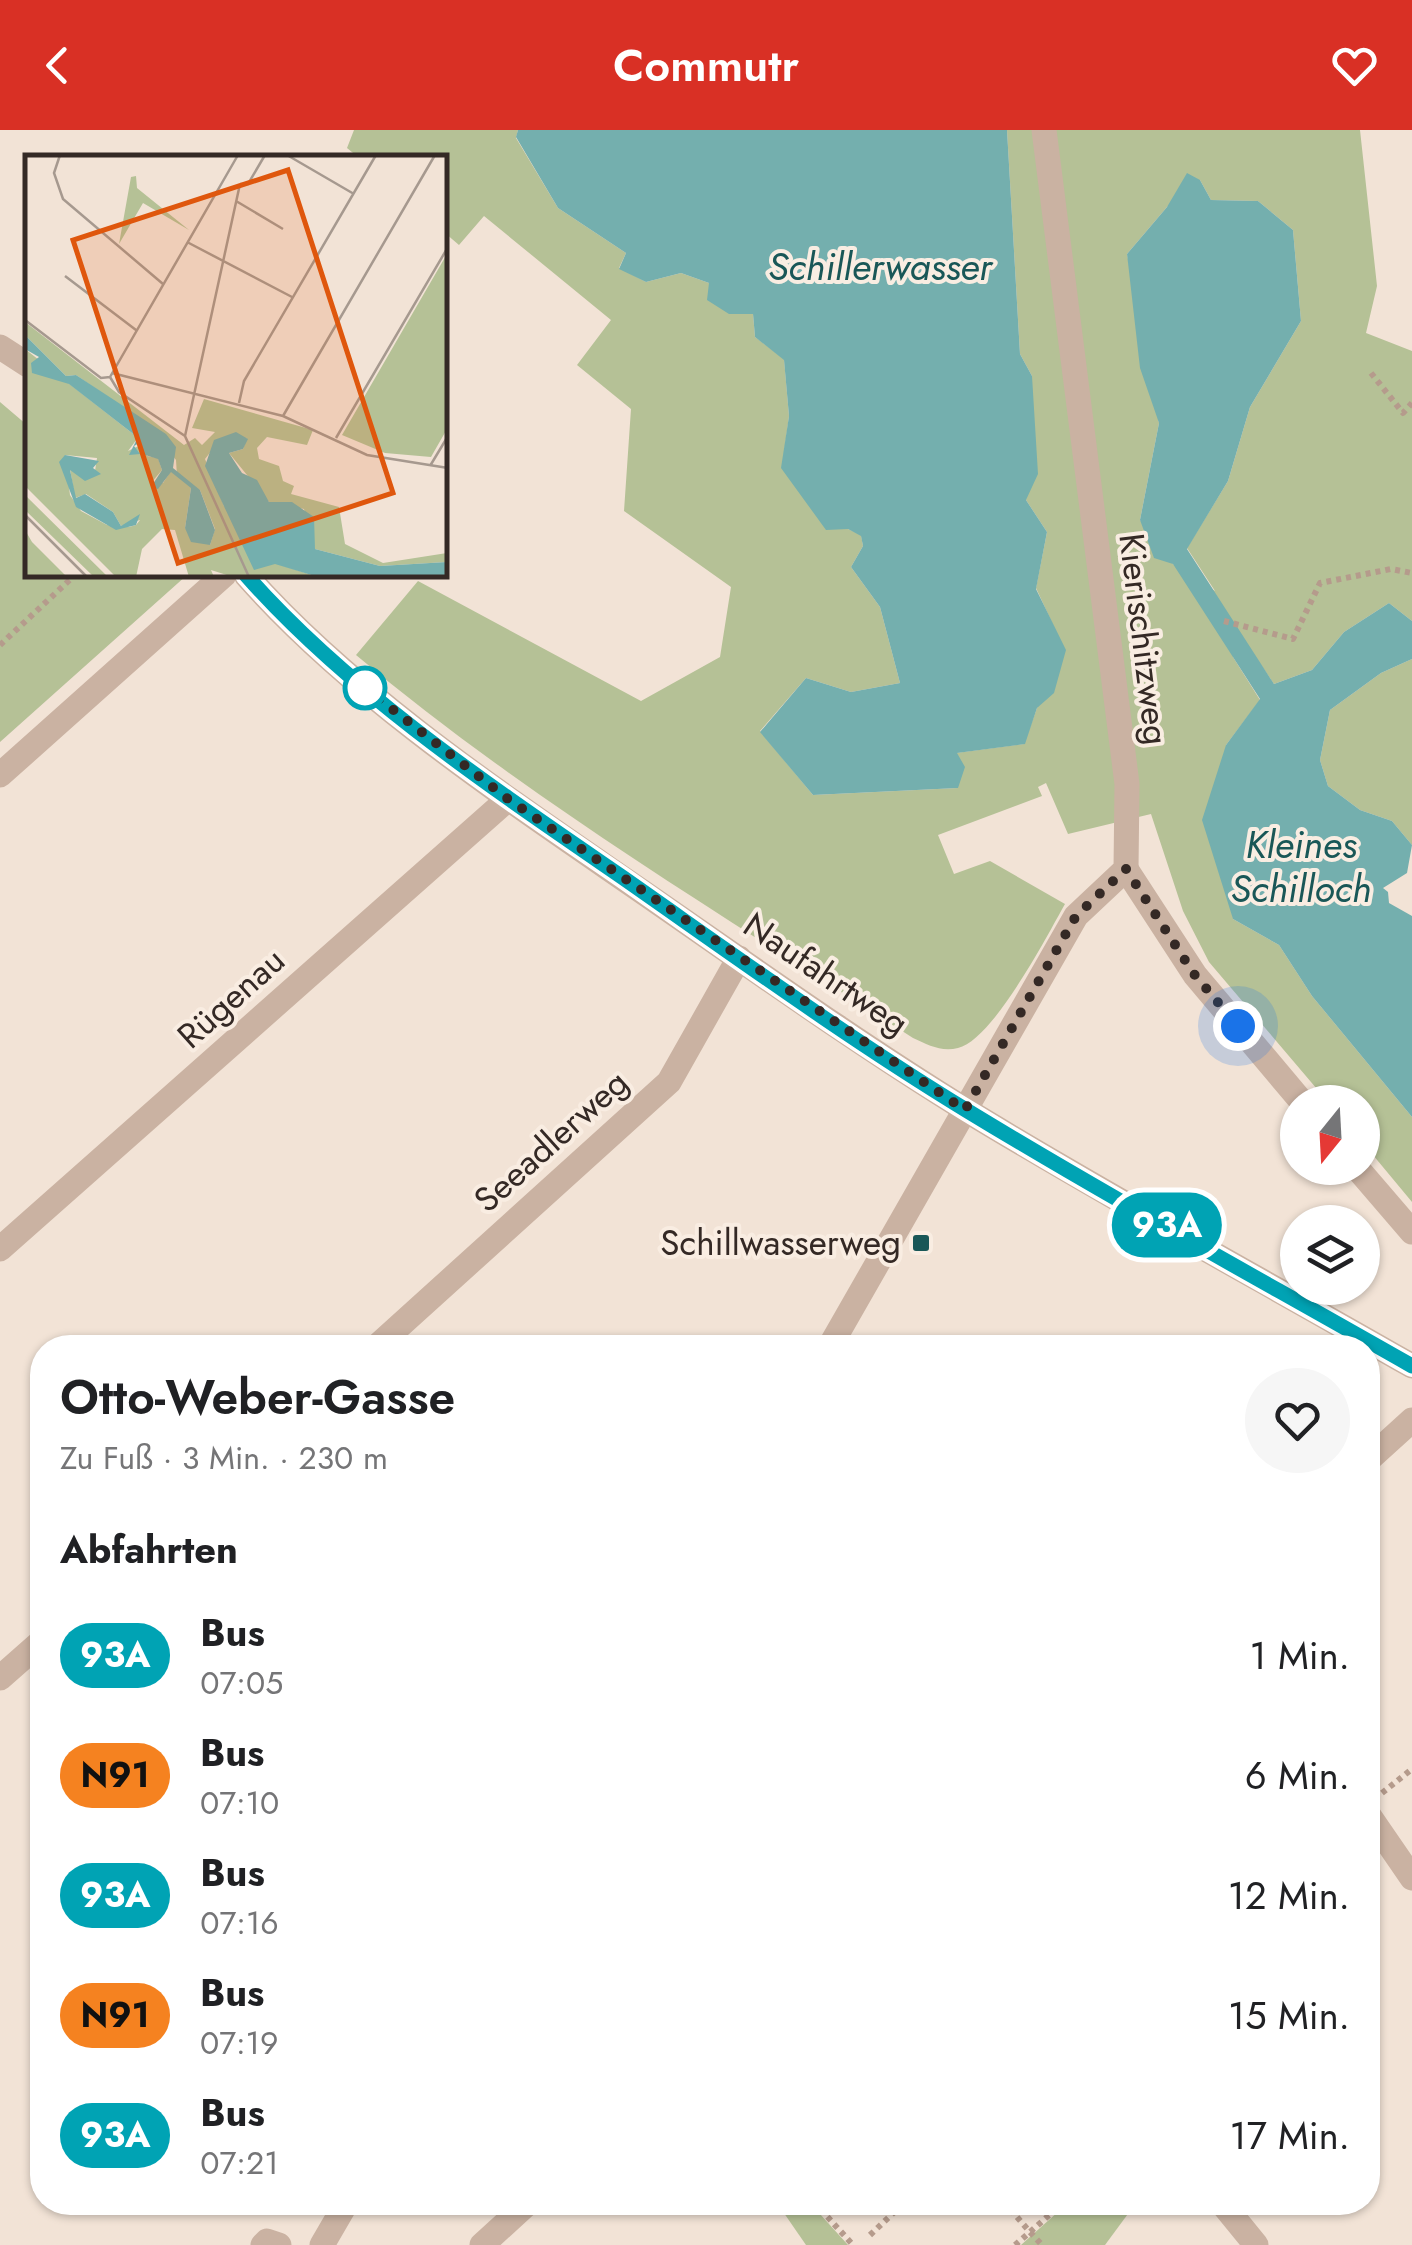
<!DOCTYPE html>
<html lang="de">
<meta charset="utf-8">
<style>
body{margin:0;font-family:Jost,sans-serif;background:#f6f6f6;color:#202124;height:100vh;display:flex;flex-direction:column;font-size:38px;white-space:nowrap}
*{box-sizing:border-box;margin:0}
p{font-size:32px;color:#757577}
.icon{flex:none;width:55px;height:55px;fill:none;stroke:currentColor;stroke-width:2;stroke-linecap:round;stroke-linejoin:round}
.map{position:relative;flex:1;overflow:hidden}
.sheet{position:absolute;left:30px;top:1205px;width:1350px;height:880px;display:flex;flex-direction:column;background:#fff;border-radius:40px;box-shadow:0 2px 8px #0004}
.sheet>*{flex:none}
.badge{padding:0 20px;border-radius:32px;font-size:35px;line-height:65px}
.needle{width:65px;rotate:198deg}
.fabs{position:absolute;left:1280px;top:955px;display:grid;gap:20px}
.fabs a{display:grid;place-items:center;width:100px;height:100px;border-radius:50%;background:#fff;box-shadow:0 2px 8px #0004;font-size:50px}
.you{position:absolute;width:50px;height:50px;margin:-25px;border:8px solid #fff;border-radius:50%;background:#1a73e8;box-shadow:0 0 0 15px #1a73e833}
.map>.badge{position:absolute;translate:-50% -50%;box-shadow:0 0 0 5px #fff}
h2{padding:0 30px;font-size:38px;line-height:90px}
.round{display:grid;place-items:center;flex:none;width:105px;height:105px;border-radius:52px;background:#f6f6f6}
.summary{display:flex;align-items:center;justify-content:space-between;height:170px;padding:0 30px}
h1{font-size:48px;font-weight:600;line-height:75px}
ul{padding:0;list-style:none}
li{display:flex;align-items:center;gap:30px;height:120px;padding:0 30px}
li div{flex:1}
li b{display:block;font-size:38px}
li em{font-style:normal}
li .badge{min-width:110px;font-weight:700;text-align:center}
header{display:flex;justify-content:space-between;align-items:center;height:130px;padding:0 30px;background:#d93025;color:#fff;font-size:45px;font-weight:600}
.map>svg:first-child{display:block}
.green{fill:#b5c196;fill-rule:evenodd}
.water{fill:#74afae}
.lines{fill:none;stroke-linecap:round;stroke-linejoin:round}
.path{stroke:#b59b8c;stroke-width:6;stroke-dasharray:5 5;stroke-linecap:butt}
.street{stroke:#cab2a2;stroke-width:25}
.line-casing{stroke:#fff;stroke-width:22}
.line{stroke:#00a3b4;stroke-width:15}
.walk{stroke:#342925;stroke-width:10;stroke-dasharray:0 18}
.stop-dot{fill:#fff;stroke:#00a3b4;stroke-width:5}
.poi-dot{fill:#195757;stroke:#f9ede2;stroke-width:4}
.labels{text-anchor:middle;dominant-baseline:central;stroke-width:8;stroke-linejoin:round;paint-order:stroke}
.street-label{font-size:35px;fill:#342925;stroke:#f9ede2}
.poi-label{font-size:35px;fill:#342925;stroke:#f9ede2;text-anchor:end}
.water-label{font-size:38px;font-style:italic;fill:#195757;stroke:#f9ede2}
.inset-road{fill:none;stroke:#a6998f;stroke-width:2.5}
.view{fill:#df570d;fill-opacity:0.15;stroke:#df570d;stroke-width:5}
.inset-edge{fill:none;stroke:#342925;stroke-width:5}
</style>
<header><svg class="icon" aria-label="back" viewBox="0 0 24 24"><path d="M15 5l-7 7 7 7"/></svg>Commutr<svg class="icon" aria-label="heart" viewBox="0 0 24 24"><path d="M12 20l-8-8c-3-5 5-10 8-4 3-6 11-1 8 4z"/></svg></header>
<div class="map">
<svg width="1412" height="2115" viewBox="0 0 1412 2115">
<rect width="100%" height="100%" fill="#f2e3d6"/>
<!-- green -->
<g class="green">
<path d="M354 0H518L516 8 558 78 626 123 619 138 646 152 681 143 709 153 753 184 755 207 784 229 789 286 782 338 848 399 861 405 863 416 851 437 880 477 900 553 851 562 806 548 760 601 813 665 958 658 956 623 1024 614 1037 578 1065 521 1036 458 1047 402 1026 370 1032 246 1020 224 1007 0H1360L1377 156 1366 203 1412 221V491L1389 473 1344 502 1312 540 1274 554 1246 513 1233 527 1260 570 1226 615 1233 789 1279 815 1312 866 1412 987V1072L1363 1013 1362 972H1328L1209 832 1183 781 1151 684 1068 704 1046 653 1038 657 1042 666 938 705 954 744 990 731 1065 774C1047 806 993 910 958 918 941 922 928 915 913 908 724 786 529 670 356 525L418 451 641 571 720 527 731 457 624 381 631 279 577 235 611 190 484 86 459 115 445 103V28L358 27 347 18ZM1200 50 1211 70 1258 71 1293 100 1301 191 1250 277 1228 351 1187 418 1215 461 1173 434 1140 390 1159 293 1127 124 1167 77Z"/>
<polygon points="0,272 27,295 28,445 187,445 0,612"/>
<polygon points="1412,529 1412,715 1392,691 1360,680 1328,656 1320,630 1330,580 1381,543"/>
<polygon points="1069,2072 1136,2072 1136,2073 1105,2115 1021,2115"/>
<polygon points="777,2073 810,2073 848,2115 806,2115"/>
</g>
<!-- water -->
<g class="water">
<polygon points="518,0 1007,0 1020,224 1032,246 1038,344 1026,370 1047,402 1036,459 1066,520 1054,563 1037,578 1025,614 957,623 965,637 958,658 813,665 760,602 806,548 851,562 900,553 880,477 851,437 863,416 861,406 848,399 826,400 781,338 789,286 784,230 755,207 753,184 729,184 707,170 709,153 681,143 646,152 619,139 626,123 558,78 516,7"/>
<polygon points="1187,43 1200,50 1211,70 1258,71 1293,100 1301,191 1250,277 1228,351 1187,419 1274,554 1312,540 1344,502 1389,473 1412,491 1412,529 1381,543 1330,580 1320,630 1328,656 1360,680 1392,691 1412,715 1407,743 1383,758 1388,762 1389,773 1412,786 1412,987 1312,866 1279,815 1233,789 1202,690 1226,615 1260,569 1173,434 1154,428 1140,390 1159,293 1140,238 1127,124 1167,77"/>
</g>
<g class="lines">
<!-- path -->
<g class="path">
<polyline points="1371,243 1403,283 1412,273"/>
<polyline points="1224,491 1293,509 1320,453 1391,439 1412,443"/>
<polyline points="0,515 75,445"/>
<polyline points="1382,1663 1412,1639"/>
<polyline points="814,2072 853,2115"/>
<polyline points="1004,2072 1030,2102 1064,2072"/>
<polyline points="870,2105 905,2072"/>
<polyline points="1015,2115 1030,2102 1042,2115"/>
</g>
<!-- street -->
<g class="street">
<polyline points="0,217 28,235"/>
<path d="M246 445C349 562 499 663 628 752 740 829 851 909 966 980 1112 1069 1264 1151 1412 1236"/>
<polyline points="0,645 224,445"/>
<polyline points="1126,739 1195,845 1302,972"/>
<polyline points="1357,1038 1412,1102"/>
<polyline points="0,1119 508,669"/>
<polyline points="375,1218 669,952 739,828"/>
<polyline points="829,1218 1076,786 1126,739 1127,654 1044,0"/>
<polyline points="1368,1330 1412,1290"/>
<polyline points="0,1548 42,1511"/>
<polyline points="1368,1684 1412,1748"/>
<polyline points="1221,2072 1256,2115"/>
<polyline points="263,2115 267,2111 279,2115"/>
<polyline points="322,2115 347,2072"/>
<polyline points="482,2115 529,2072"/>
</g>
</g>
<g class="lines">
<defs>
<path id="line" d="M246 445C349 562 494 659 622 747 735 826 848 908 966 980 1112 1069 1263 1151 1412 1236"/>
</defs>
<!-- line casing -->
<use href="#line" class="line-casing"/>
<!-- line -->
<use href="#line" class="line"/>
<!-- walk -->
<polyline class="walk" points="365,558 508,669 965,980 1076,786 1126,739 1194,844 1238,896"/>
</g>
<!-- markers -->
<circle class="stop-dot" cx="365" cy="558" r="20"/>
<rect class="poi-dot" x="911" y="1103" width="20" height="20" rx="5"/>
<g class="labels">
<!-- street labels -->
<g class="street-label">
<text transform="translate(1144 509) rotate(83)">Kierischitzweg</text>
<text transform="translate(826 844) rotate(34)">Naufahrtweg</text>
<text transform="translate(231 868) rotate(-42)">Rügenau</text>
<text transform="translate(551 1011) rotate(-42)">Seeadlerweg</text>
</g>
<!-- poi labels -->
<g class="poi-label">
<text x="901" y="1113">Schillwasserweg</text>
</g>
<!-- water labels -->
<g class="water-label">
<text x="880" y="136">Schillerwasser</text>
<text x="1301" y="714">Kleines<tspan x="1301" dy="44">Schilloch</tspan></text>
</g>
</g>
<!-- overview -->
<g transform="translate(25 25)">
<rect width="422" height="422" fill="#f2e3d6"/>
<path d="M111 21 112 33 164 75 118 48 94 89 106 22ZM422 99V274L406 302 360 298 317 280ZM0 167 159 290 170 283 177 290 190 277 167 273 179 244 288 275 282 290 242 282 232 293 234 304 254 311 258 326 269 331 266 339 314 352 320 389 358 408 422 398V407L355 411 290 394 279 354 244 347 204 298 218 294 222 283 191 290 180 304 199 351 250 408 293 422H208L186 415 189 422H164L150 375 137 374 117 394 111 422H91L0 331V194L107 278 112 284 103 296 118 289 122 301 133 303 137 315 126 328H138L146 316 152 321 151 305 125 271 51 220 41 221 0 180ZM40 300 72 303 70 316 45 314 50 343 61 339 88 357 96 371 115 365 111 370 104 372 82 370 56 356 45 340ZM166 333 175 335 190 374 185 390 160 373ZM0 340 83 422H69L0 355ZM0 375 7 387 42 422H0Z" fill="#b5c196" fill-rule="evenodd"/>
<path d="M0 180 41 221 51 220 141 279 151 292 148 313 175 335 190 375 185 390 166 387 160 373 166 333 146 317 133 334 126 332 137 315 133 304 117 299 114 288 109 291 115 299 104 300 112 284 107 278 44 229 7 218 6 208 14 202 0 194ZM211 277 223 284 218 294 204 298 217 318 232 325 244 347H267L289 362 290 394 355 411 422 407V422H293L250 409 229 415 180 311 189 285ZM40 300 74 306 68 313 76 319 60 326 45 315 51 343 60 339 88 357 96 371 115 359 111 370 91 375 51 352 34 307Z" fill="#74afae"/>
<path class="inset-road" d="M35 0 29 18 38 44 138 129M262 0 329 39M215 29 160 281 224 422M215 29H223L240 0M211 46 258 74M162 87 267 142M40 121 111 175M0 165 76 223 85 222M87 218 258 261 342 300 423 313M85 222 213 0M85 222 94 237 160 281M214 248 219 226 351 0M258 261 410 0M311 283 423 92M405 311 423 281M0 360 62 422"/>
<path class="view" d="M263 15 368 338 153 408 48 85Z"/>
<rect width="422" height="422" class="inset-edge"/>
</g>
</svg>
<div class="fabs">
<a><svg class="needle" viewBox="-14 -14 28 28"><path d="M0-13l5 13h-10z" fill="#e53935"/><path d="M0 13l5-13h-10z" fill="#757577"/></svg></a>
<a><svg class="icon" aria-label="layers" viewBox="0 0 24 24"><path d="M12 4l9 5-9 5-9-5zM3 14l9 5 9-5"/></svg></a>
</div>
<div class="you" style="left:1238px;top:896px"></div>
<b class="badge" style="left:1167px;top:1095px;background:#00a3b4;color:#fff">93A</b>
<section class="sheet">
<div class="summary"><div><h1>Otto-Weber-Gasse</h1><p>Zu Fuß · 3 Min. · 230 m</p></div><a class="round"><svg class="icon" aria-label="heart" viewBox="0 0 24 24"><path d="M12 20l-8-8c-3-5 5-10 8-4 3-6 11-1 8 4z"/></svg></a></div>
<h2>Abfahrten</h2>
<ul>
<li><span class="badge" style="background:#00a3b4;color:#fff">93A</span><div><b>Bus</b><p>07:05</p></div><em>1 Min.</em></li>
<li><span class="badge" style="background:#f58220;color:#111">N91</span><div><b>Bus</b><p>07:10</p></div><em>6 Min.</em></li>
<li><span class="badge" style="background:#00a3b4;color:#fff">93A</span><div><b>Bus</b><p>07:16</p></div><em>12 Min.</em></li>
<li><span class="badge" style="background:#f58220;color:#111">N91</span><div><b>Bus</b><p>07:19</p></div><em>15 Min.</em></li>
<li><span class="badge" style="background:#00a3b4;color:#fff">93A</span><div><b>Bus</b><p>07:21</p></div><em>17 Min.</em></li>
</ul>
</section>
</div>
